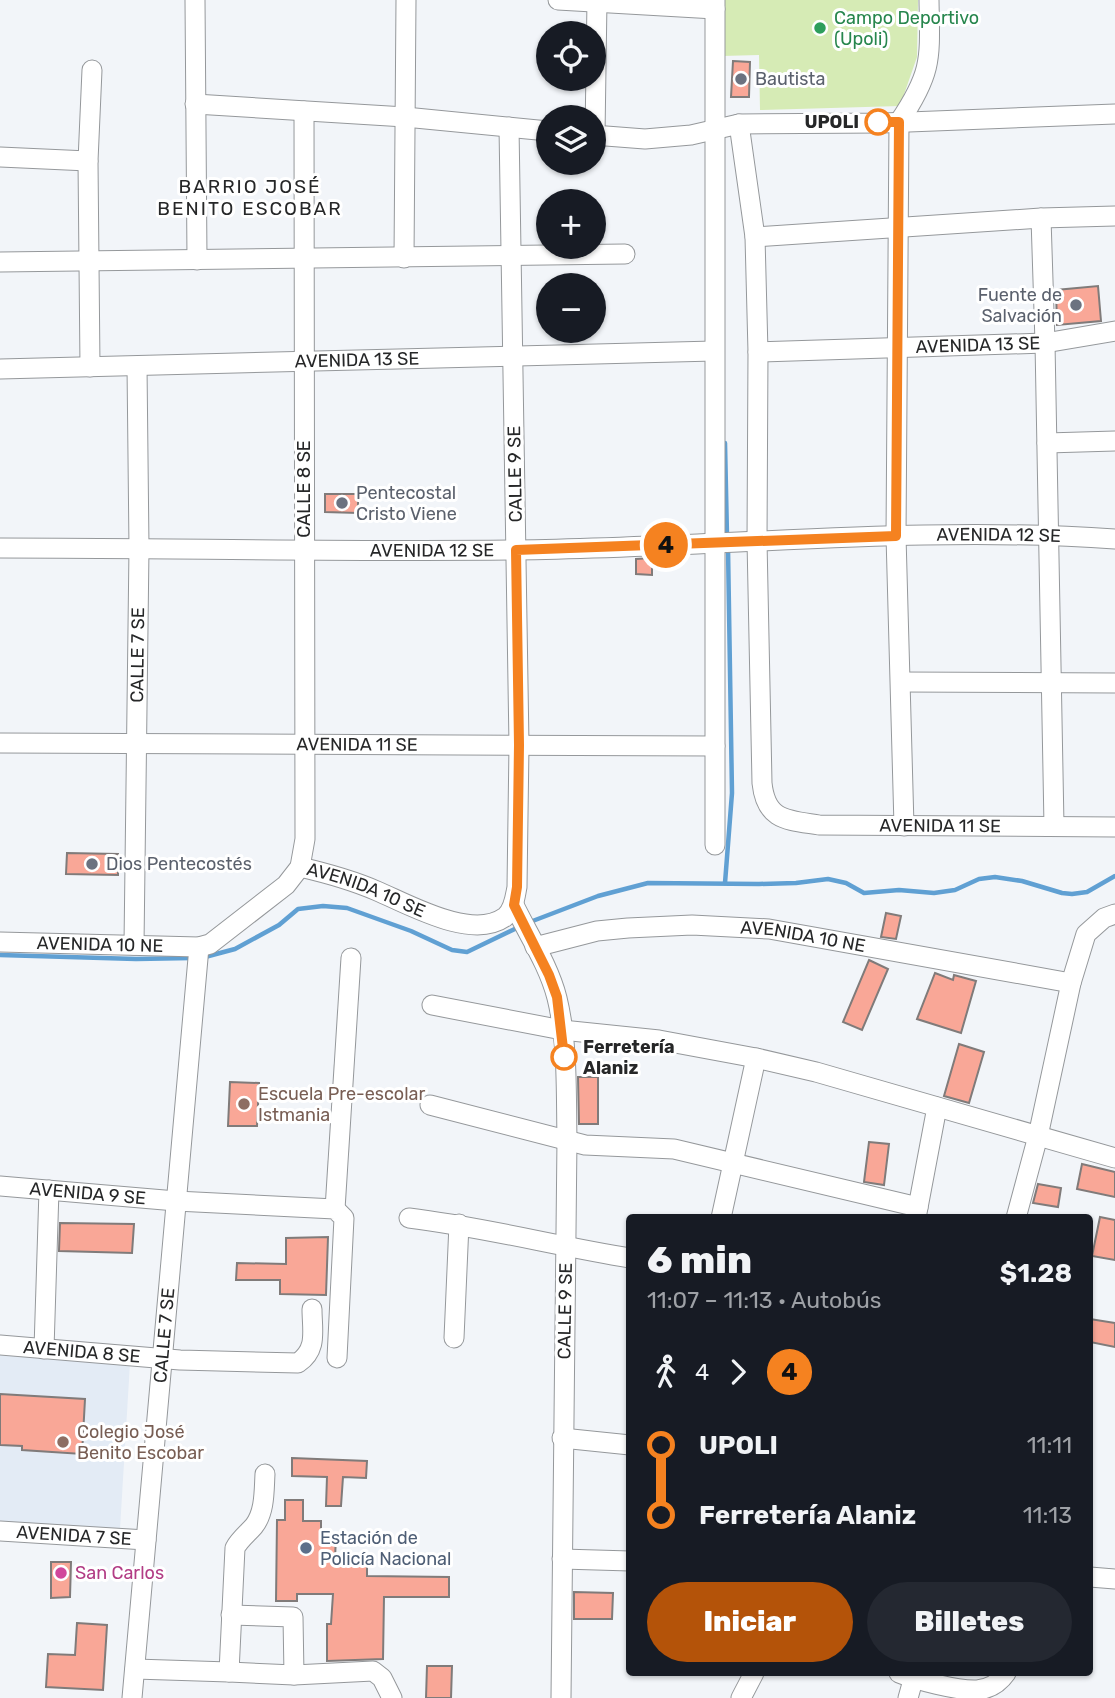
<!DOCTYPE html>
<html lang="es">
<meta charset="utf-8">
<style>
body{margin:0;font-family:Rubik,sans-serif;background:#242831;color:#f1f3f6;height:100vh;display:flex;flex-direction:column;font-size:26px;white-space:nowrap}
*{box-sizing:border-box;margin:0}
p{font-size:23px;color:#9ea1a6}
.icon{flex:none;width:38px;height:38px;fill:none;stroke:currentColor;stroke-width:2;stroke-linecap:round;stroke-linejoin:round}
.map{position:relative;flex:1;overflow:hidden}
.sheet{position:absolute;left:626px;top:1214px;width:467px;height:462px;display:flex;flex-direction:column;background:#171b24;border-radius:7px;box-shadow:0 2px 5px #0004}
.sheet>*{flex:none}
.badge{padding:0 14px;border-radius:23px;font-size:24px;line-height:46px}
.tools{position:absolute;left:536px;top:21px;display:grid;gap:14px}
.tools a{display:grid;place-items:center;width:70px;height:70px;border-radius:50%;background:#171b24;box-shadow:0 2px 5px #0004;font-size:35px}
.map>.badge{position:absolute;translate:-50% -50%;box-shadow:0 0 0 4px #fff}
.legs{display:flex;align-items:center;gap:10px;height:77px;padding:0 21px;font-size:23px}
.legs p{margin-inline-start:auto}
.overview{display:flex;align-items:center;justify-content:space-between;height:119px;padding:0 21px}
h1{font-size:38px;font-weight:800;line-height:52px}
.action{display:flex;gap:14px;margin-top:auto;padding:14px 21px}
.action a{flex:1;height:80px;border-radius:42px;background:#b45309;color:#fff;font-size:28px;font-weight:800;line-height:80px;text-align:center}
.action a+a{background:#242831;color:#f1f3f6}
ul{padding:0 21px;list-style:none}
li{display:flex;align-items:center;gap:24px;height:70px;font-size:26px}
li i{display:grid;place-items:center;width:10px;height:100%;margin:0 9px;background:currentColor}
li i::after{content:'';width:18px;height:18px;margin:-9px;border:5px solid;border-radius:50%;background:#171b24}
li p{margin-inline-start:auto}
li:first-child i{background:linear-gradient(#0000 50%,currentColor 0)}
li:last-child i{background:linear-gradient(currentColor 50%,#0000 0)}
.map>svg:first-child{display:block}
.built{fill:#e3ebf5}
.green{fill:#d6ebb5}
.lines{fill:none;stroke-linecap:round;stroke-linejoin:round}
.stream{stroke:#60a0d3;stroke-width:4.5}
.building{fill:#f9a797;stroke:#807b7a;stroke-width:2}
.minor-casing{stroke:#95989b;stroke-width:21}
.minor{stroke:#fff;stroke-width:19}
.line-1-casing{stroke:#fff;stroke-width:16}
.line-1{stroke:#f58220;stroke-width:10}
.leisure-dot{fill:#2e9e5b;stroke:#fff;stroke-width:2.5}
.worship-dot{fill:#6b7280;stroke:#fff;stroke-width:2.5}
.stop-1-dot{fill:#fff;stroke:#f58220;stroke-width:3.5}
.education-dot{fill:#8d6e63;stroke:#fff;stroke-width:2.5}
.service-dot{fill:#5c6f8a;stroke:#fff;stroke-width:2.5}
.hotel-dot{fill:#d1479c;stroke:#fff;stroke-width:2.5}
.labels{text-anchor:middle;dominant-baseline:central;stroke-width:6;stroke-linejoin:round;paint-order:stroke}
.leisure-label{font-size:18px;fill:#27864d;stroke:#fff;text-anchor:start}
.worship-label{font-size:18px;fill:#5b616d;stroke:#fff;text-anchor:start}
.stop-label{font-size:18px;font-weight:bold;fill:#262728;stroke:#fff;text-anchor:end}
.street-label{font-size:18px;fill:#262728;stroke:#fff}
.education-label{font-size:18px;fill:#785e54;stroke:#fff;text-anchor:start}
.service-label{font-size:18px;fill:#4e5e75;stroke:#fff;text-anchor:start}
.hotel-label{font-size:18px;fill:#b23c85;stroke:#fff;text-anchor:start}
.neighbourhood-label{font-size:19px;letter-spacing:2px;fill:#262728;stroke:#fff}
</style>
<div class="map">
<svg width="1115" height="1698" viewBox="0 0 1115 1698">
<rect width="100%" height="100%" fill="#f2f5f9"/>
<!-- built -->
<polygon class="built" points="0,1355 130,1363 120,1529 0,1521"/>
<!-- green -->
<polygon class="green" points="721,0 918,0 917,57 900,106 760,110 759,55 722,56"/>
<g class="lines">
<!-- stream -->
<g class="stream">
<polyline points="725,443 727,536"/>
<polyline points="725,883 732,793 728,548"/>
<polyline points="530,922 598,896 648,883 759,884 796,883 828,879 846,883 864,893 899,890 934,893 955,890 979,879 995,877 1022,881 1062,893 1072,894 1087,892 1115,876"/>
<polyline points="0,955 136,959 192,958"/>
<polyline points="205,957 235,949 279,925 298,909 323,906 347,908 411,931 452,950 467,952 519,927"/>
</g>
</g>
<!-- building -->
<g class="building">
<polygon points="733,61 750,62 749,97 731,97"/>
<polygon points="1098,286 1101,321 1057,325 1056,290"/>
<polygon points="325,494 358,494 358,513 325,512"/>
<polygon points="652,558 652,575 636,574 636,559"/>
<polygon points="67,853 118,854 118,875 66,874"/>
<polygon points="886,913 901,916 896,939 881,937"/>
<polygon points="869,960 888,969 862,1030 843,1022"/>
<polygon points="935,973 953,980 954,975 976,981 961,1033 917,1019"/>
<polygon points="959,1044 984,1052 969,1103 944,1096"/>
<polygon points="578,1077 598,1077 598,1124 579,1124"/>
<polygon points="230,1082 259,1083 257,1126 228,1126"/>
<polygon points="869,1142 889,1144 884,1185 864,1182"/>
<polygon points="1082,1164 1115,1172 1115,1197 1077,1189"/>
<polygon points="1038,1184 1061,1188 1058,1207 1033,1203"/>
<polygon points="1100,1217 1115,1220 1115,1260 1092,1256"/>
<polygon points="60,1223 134,1224 132,1253 59,1251"/>
<polygon points="328,1237 326,1295 280,1294 280,1280 236,1280 237,1263 286,1264 286,1238"/>
<polygon points="1090,1319 1115,1323 1115,1347 1090,1342"/>
<polygon points="0,1394 85,1399 82,1454 22,1450 22,1446 0,1445"/>
<polygon points="292,1458 367,1461 366,1478 343,1477 341,1506 326,1506 327,1477 292,1476"/>
<polygon points="285,1500 303,1500 303,1521 321,1521 321,1535 336,1536 335,1559 367,1562 367,1576 449,1577 449,1597 384,1597 383,1659 327,1661 327,1624 331,1624 333,1594 297,1594 297,1601 276,1601 277,1520 285,1520"/>
<polygon points="51,1562 71,1562 70,1597 51,1598"/>
<polygon points="574,1592 613,1593 612,1619 574,1619"/>
<polygon points="77,1623 107,1625 103,1690 46,1687 48,1654 75,1655"/>
<polygon points="427,1666 452,1666 451,1698 426,1698"/>
</g>
<g class="lines">
<defs>
<g id="minor">
<polyline points="195,0 197,260"/>
<polyline points="558,0 715,9"/>
<polyline points="715,0 715,845"/>
<polyline points="195,104 405,117 548,131"/>
<path id="s1" d="M739 124 755 237 758 352 757 541 762 783C766 821 787 820 819 825L1115 827"/>
<polyline points="593,135 645,139 691,135 739,124 883,123 1115,114"/>
<polyline points="595,135 597,0"/>
<polyline points="0,157 88,161"/>
<polyline points="1041,218 1045,343 1054,826"/>
<polyline points="755,237 1041,218 1115,216"/>
<polyline points="404,258 406,0"/>
<polyline points="0,262 625,254"/>
<path id="s2" d="M758 352 1045 343 1115 331"/>
<polyline points="90,367 88,161 92,70"/>
<path id="s3" d="M0 369 714 351"/>
<polyline points="1047,443 1115,441"/>
<path id="s4" d="M0 548C172 548 344 552 516 550 715 548 916 525 1115 539"/>
<polyline points="901,682 1115,683"/>
<path id="s5" d="M0 743 715 746"/>
<path d="M904 826 896 536 899 122C933 72 930 58 929 0"/>
<path id="s6" d="M300 867C326 873 352 880 377 891 408 904 472 941 505 917 514 910 515 897 517 887L519 745 509 127"/>
<path d="M514 905C528 934 549 966 557 998 568 1043 566 1093 567 1139L561 1698"/>
<path id="s7" d="M0 942 199 947 210 944 286 885 300 867 305 839 304 111"/>
<path id="s8" d="M134 945 139 548 137 366"/>
<path id="s9" d="M535 947 597 931 628 928 692 925 769 929 1071 983"/>
<polyline points="432,1005 562,1030 659,1040 756,1058 816,1072 1115,1158"/>
<polyline points="430,1105 585,1145 674,1149 918,1207"/>
<path id="s10" d="M0 1186 176 1201 335 1209 344 1218 337 1358"/>
<polyline points="335,1209 351,958"/>
<path d="M409 1218C483 1227 556 1246 630 1258"/>
<polyline points="721,1218 756,1058"/>
<polyline points="916,1218 937,1107"/>
<polyline points="1016,1218 1038,1136 1071,983 1086,934 1104,918 1115,914"/>
<polyline points="454,1338 459,1224"/>
<path id="s11" d="M0 1345 180 1360 298 1363C318 1349 312 1331 312 1309"/>
<polyline points="44,1349 49,1190"/>
<polyline points="562,1438 630,1445"/>
<path d="M265 1474C264 1491 265 1512 254 1526 247 1534 240 1539 235 1548L229 1672 294 1675 373 1671 382 1678 392 1698"/>
<path id="s12" d="M0 1531 146 1540"/>
<polyline points="562,1559 630,1561"/>
<polyline points="1090,1577 1115,1579"/>
<polyline points="231,1615 293,1617 294,1675"/>
<polyline points="135,1669 229,1672"/>
<path d="M899 1673C916 1680 958 1691 977 1690 989 1689 999 1683 1006 1673"/>
<path id="s13" d="M132 1698 199 947"/>
<polyline points="741,1698 754,1673"/>
<polyline points="908,1698 915,1673"/>
</g>
</defs>
<!-- minor casing -->
<use href="#minor" class="minor-casing"/>
<!-- minor -->
<use href="#minor" class="minor"/>
</g>
<g class="lines">
<defs>
<polyline id="line-1" points="564,1057 557,997 549,975 514,905 517,887 519,745 516,550 896,536 899,122 878,122"/>
</defs>
<!-- line-1 casing -->
<use href="#line-1" class="line-1-casing"/>
<!-- line-1 -->
<use href="#line-1" class="line-1"/>
</g>
<!-- markers -->
<circle class="leisure-dot" cx="820" cy="28" r="7"/>
<g class="worship-dot">
<circle cx="741" cy="79" r="7"/>
<circle cx="1076" cy="305" r="7"/>
<circle cx="342" cy="503" r="7"/>
<circle cx="92" cy="864" r="7"/>
</g>
<g class="stop-1-dot">
<circle cx="878" cy="122" r="12"/>
<circle cx="564" cy="1057" r="12"/>
</g>
<g class="education-dot">
<circle cx="244" cy="1104" r="7"/>
<circle cx="63" cy="1442" r="7"/>
</g>
<circle class="service-dot" cx="306" cy="1548" r="7"/>
<circle class="hotel-dot" cx="61" cy="1573" r="7"/>
<g class="labels">
<!-- leisure labels -->
<g class="leisure-label">
<text x="834" y="18">Campo Deportivo<tspan x="834" dy="21">(Upoli)</tspan></text>
</g>
<!-- worship labels -->
<g class="worship-label">
<text x="755" y="79">Bautista</text>
<text x="1062" y="295" text-anchor="end">Fuente de<tspan x="1062" dy="21">Salvación</tspan></text>
<text x="356" y="493">Pentecostal<tspan x="356" dy="21">Cristo Viene</tspan></text>
<text x="106" y="864">Dios Pentecostés</text>
</g>
<!-- stop labels -->
<g class="stop-label">
<text x="859" y="122">UPOLI</text>
<text x="583" y="1047" text-anchor="start">Ferretería<tspan x="583" dy="21">Alaniz</tspan></text>
</g>
<!-- street labels -->
<g class="street-label">
<text stroke="none"><textPath href="#s2" startOffset="220">AVENIDA 13 SE</textPath></text>
<text stroke="none"><textPath href="#s3" startOffset="357">AVENIDA 13 SE</textPath></text>
<text transform="translate(515 474) rotate(-91)">CALLE 9 SE</text>
<text transform="translate(304 489) rotate(-90)">CALLE 8 SE</text>
<text stroke="none"><textPath href="#s4" startOffset="999">AVENIDA 12 SE</textPath></text>
<text stroke="none"><textPath href="#s4" startOffset="432">AVENIDA 12 SE</textPath></text>
<text stroke="none"><textPath href="#s8" startOffset="290">CALLE 7 SE</textPath></text>
<text stroke="none"><textPath href="#s5" startOffset="357">AVENIDA 11 SE</textPath></text>
<text stroke="none"><textPath href="#s1" startOffset="861">AVENIDA 11 SE</textPath></text>
<text stroke="none"><textPath href="#s6" startOffset="70">AVENIDA 10 SE</textPath></text>
<text stroke="none"><textPath href="#s9" startOffset="271">AVENIDA 10 NE</textPath></text>
<text stroke="none"><textPath href="#s7" startOffset="100">AVENIDA 10 NE</textPath></text>
<text stroke="none"><textPath href="#s10" startOffset="88">AVENIDA 9 SE</textPath></text>
<text transform="translate(565 1311) rotate(-89)">CALLE 9 SE</text>
<text stroke="none"><textPath href="#s13" startOffset="364">CALLE 7 SE</textPath></text>
<text stroke="none"><textPath href="#s11" startOffset="82">AVENIDA 8 SE</textPath></text>
<text stroke="none"><textPath href="#s12" startOffset="74">AVENIDA 7 SE</textPath></text>
</g>
<!-- education labels -->
<g class="education-label">
<text x="258" y="1094">Escuela Pre-escolar<tspan x="258" dy="21">Istmania</tspan></text>
<text x="77" y="1432">Colegio José<tspan x="77" dy="21">Benito Escobar</tspan></text>
</g>
<!-- service labels -->
<g class="service-label">
<text x="320" y="1538">Estación de<tspan x="320" dy="21">Policía Nacional</tspan></text>
</g>
<!-- hotel labels -->
<g class="hotel-label">
<text x="75" y="1573">San Carlos</text>
</g>
<!-- neighbourhood labels -->
<g class="neighbourhood-label">
<text x="250" y="186">BARRIO JOSÉ<tspan x="250" dy="22">BENITO ESCOBAR</tspan></text>
</g>
</g>
</svg>
<div class="tools">
<a><svg class="icon" aria-label="locate" viewBox="0 0 24 24"><circle cx="12" cy="12" r="6"/><path d="M12 2v4M12 18v4M2 12h4M18 12h4"/></svg></a>
<a><svg class="icon" aria-label="layers" viewBox="0 0 24 24"><path d="M12 4l9 5-9 5-9-5zM3 14l9 5 9-5"/></svg></a>
<a>+</a>
<a>−</a>
</div>
<b class="badge" style="left:666px;top:545px;background:#f58220;color:#111">4</b>
<section class="sheet">
<div class="overview"><div><h1>6 min</h1><p>11:07 – 11:13 · Autobús</p></div><b>$1.28</b></div>
<div class="legs"><svg class="icon" aria-label="walk" viewBox="0 0 24 24"><circle cx="13" cy="4" r="2"/><path d="M13 8l-2 6 4 7M11 14l-3 7M7 12l3-4h3l4 4"/></svg>4<svg class="icon" aria-label="forward" viewBox="0 0 24 24"><path d="M9 5l7 7-7 7"/></svg><b class="badge" style="background:#f58220;color:#111">4</b></div>
<ul>
<li><i style="color:#f58220"></i><b>UPOLI</b><p>11:11</p></li>
<li><i style="color:#f58220"></i><b>Ferretería Alaniz</b><p>11:13</p></li>
</ul>
<div class="action"><a>Iniciar</a><a>Billetes</a></div>
</section>
</div>
